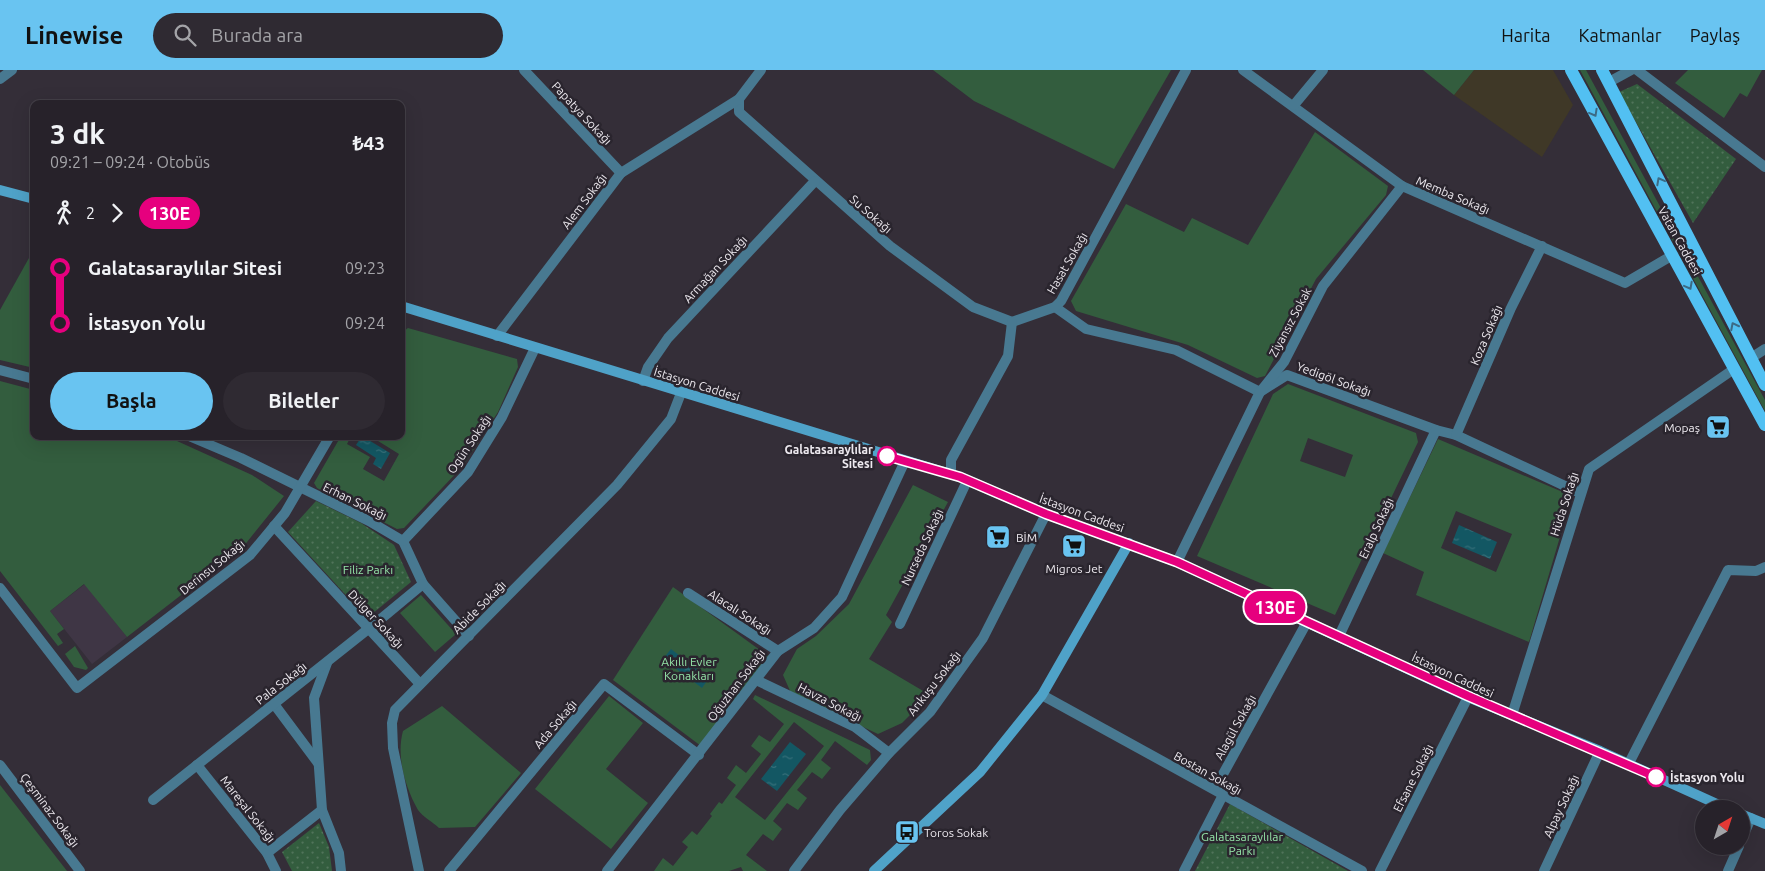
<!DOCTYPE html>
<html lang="tr">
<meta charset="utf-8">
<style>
body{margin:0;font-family:Ubuntu,sans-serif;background:#2f2a32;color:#f1f3f6;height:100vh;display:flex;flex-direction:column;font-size:19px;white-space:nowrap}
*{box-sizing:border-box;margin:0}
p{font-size:16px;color:#a4a4a8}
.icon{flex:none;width:28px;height:28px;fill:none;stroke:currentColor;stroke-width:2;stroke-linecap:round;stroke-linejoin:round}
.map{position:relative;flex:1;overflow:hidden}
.details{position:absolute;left:30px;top:30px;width:375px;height:340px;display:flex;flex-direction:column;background:#27222a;border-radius:10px;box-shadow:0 5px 20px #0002,0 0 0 1px #433f47}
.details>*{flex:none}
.badge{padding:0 10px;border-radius:16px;font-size:18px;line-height:32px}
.needle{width:32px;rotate:39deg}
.buttons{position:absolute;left:1695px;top:730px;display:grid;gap:10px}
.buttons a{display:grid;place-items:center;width:55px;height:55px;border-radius:50%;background:#27222a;box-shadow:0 5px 20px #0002,0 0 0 1px #433f47;font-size:25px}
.map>.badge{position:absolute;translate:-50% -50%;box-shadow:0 0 0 2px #fff}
.legs{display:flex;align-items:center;gap:8px;height:55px;padding:0 20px;font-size:16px}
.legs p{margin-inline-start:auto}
.summary{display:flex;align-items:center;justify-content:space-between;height:85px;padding:0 20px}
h1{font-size:28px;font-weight:700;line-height:38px}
.action{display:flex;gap:10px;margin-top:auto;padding:10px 20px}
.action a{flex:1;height:58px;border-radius:30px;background:#69c4f1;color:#111;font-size:20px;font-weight:700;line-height:58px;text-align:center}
.action a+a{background:#2f2a32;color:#f1f3f6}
ul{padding:0 20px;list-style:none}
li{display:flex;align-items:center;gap:18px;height:55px;font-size:19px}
li i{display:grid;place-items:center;width:8px;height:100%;margin:0 6px;background:currentColor}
li i::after{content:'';width:12px;height:12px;margin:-6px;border:4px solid;border-radius:50%;background:#27222a}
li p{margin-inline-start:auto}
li:first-child i{background:linear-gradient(#0000 50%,currentColor 0)}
li:last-child i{background:linear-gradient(currentColor 50%,#0000 0)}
header{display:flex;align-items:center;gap:30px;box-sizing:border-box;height:70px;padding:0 25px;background:#69c4f1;color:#111}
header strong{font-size:24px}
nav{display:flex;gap:28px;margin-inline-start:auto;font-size:18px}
.search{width:350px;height:45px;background:#2f2a32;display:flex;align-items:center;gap:12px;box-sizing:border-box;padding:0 18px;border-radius:28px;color:#a4a4a8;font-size:19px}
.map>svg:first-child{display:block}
.commercial{fill:#3f3827}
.built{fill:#3f3645}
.green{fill:#335d3e;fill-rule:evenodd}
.park{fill:url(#park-dots)}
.water{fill:url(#water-ripples)}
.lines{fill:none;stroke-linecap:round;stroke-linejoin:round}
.street{stroke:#487991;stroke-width:10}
.secondary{stroke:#4fa2c8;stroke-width:10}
.primary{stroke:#52c0f2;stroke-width:12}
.oneway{stroke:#3c6b86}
.line-1-casing{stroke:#fff;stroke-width:11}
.line-1{stroke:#e6007e;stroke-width:8}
.stop-1-dot{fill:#fff;stroke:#e6007e;stroke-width:2.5}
.labels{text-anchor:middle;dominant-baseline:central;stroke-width:5;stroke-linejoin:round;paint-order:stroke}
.street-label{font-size:12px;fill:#ede9ef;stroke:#2a252e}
.poi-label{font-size:12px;fill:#ede9ef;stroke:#2a252e;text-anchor:start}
.stop-label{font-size:12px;font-weight:bold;fill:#ede9ef;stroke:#2a252e;text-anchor:end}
.park-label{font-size:12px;fill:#94e3a7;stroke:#2a252e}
</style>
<header>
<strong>Linewise</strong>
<div class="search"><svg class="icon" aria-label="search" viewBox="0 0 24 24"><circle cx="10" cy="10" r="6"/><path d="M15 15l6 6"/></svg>Burada ara</div>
<nav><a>Harita</a><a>Katmanlar</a><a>Paylaş</a></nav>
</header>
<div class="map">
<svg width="1765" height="801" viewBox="0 0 1765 801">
<defs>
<pattern id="park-dots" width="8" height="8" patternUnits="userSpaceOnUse" patternTransform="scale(1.25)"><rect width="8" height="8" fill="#335d3e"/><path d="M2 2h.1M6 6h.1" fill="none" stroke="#51745a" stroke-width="1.8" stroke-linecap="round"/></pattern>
<pattern id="water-ripples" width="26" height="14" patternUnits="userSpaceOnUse" patternTransform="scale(1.25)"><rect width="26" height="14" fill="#135763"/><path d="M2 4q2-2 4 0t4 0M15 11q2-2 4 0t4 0" fill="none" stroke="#366f7a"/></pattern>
</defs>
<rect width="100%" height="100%" fill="#342e38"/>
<!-- commercial -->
<polygon class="commercial" points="1474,0 1553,0 1573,35 1542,87 1454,25"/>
<!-- built -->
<polygon class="built" points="85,514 127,567 92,594 50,541"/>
<!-- green -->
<g class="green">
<polygon points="933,0 1171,0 1114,99 974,31"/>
<polygon points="1423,0 1474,0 1454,25"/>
<polygon points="1580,0 1586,0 1765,330 1765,341"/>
<polygon points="1688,0 1762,0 1747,27 1740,23 1724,48 1675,13"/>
<polygon points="1315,62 1388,116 1386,125 1316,209 1265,306 1257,308 1188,275 1076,241 1071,231 1126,134 1184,162 1192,148 1248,175"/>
<polygon points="34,179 34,298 0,290 0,240"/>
<polygon points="408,258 517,289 518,297 498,342 462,397 404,458 397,459 317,418 314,413 341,366 351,366 347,374 370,387 363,399 384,411 399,384 370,366 401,366 401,263"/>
<polygon points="0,311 34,320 34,366 166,366 252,405 284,426 243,477 127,567 84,514 50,541 64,559 57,564 63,573 58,576 0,501"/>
<path d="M1288 314 1416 363 1418 372 1335 545 1197 486 1273 324ZM1308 368 1353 385 1345 407 1300 391Z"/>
<path d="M1438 369 1572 426 1529 572 1416 525 1424 502 1383 483ZM1456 441 1512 464 1496 502 1441 478Z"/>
<polygon points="913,415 948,432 886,545 892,552 869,589 930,625 902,653 878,664 791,623 783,605 797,579 816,566 849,534"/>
<polygon points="673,517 768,586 701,676 613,610"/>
<polygon points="421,525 456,564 435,582 400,543"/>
<polygon points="75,576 88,598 86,600 74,597 65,584"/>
<path d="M755 625 870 680 871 690 867 695 835 671 821 690 831 698 822 709 812 702 797 720 807 728 798 740 787 733 773 751 782 759 773 771 763 764 746 785 767 801H743L741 797 729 801H654L663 788 673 796 688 777 682 772 692 761 697 765 712 746 710 744 719 732 722 734 736 715 727 708 736 695 746 703 761 684 751 676 759 665 770 672 784 654 753 629ZM794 652 824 676 765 750 735 727Z"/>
<polygon points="609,626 643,653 606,699 648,733 611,779 535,719"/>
<path d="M442 636 521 703 475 757 439 758C433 752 423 747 418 740 405 717 396 686 403 661Z"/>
<polygon points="0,715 67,801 0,801"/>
</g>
<!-- park -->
<g class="park">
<polygon points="1637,14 1736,89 1693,153 1619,22"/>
<polygon points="316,431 361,453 394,475 411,512 367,548 288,462"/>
<polygon points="1230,734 1348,801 1195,801"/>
<polygon points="319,753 329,777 332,801 292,801 282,782"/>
</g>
<!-- water -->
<g class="water">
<polygon points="362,366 390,383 381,399 373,394 376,388 356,375"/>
<polygon points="1459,455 1497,472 1490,489 1452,473"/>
<polygon points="671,579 709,608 702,618 663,589"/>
<polygon points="790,672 806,684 777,721 761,709"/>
</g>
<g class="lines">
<!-- street -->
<g class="street">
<polyline points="524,0 621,103"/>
<polyline points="1243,0 1402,116 1625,213 1673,185"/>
<polyline points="1637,0 1765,97"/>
<polyline points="0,9 12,0"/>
<polyline points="1609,12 1631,0"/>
<polyline points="739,29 739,42 890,176 973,237 1012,252"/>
<polyline points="1294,35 1323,0"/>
<polyline points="1055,237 1086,259 1176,280 1260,322 1287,305 1436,360 1456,365 1580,423"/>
<polyline points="1012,252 1055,237 1061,231 1186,0"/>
<polyline points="497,266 621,103 739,29 761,0"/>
<polyline points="1751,288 1765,279"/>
<polyline points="0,300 34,309"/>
<polyline points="643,311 648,297 668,268 815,111"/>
<polyline points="1456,365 1511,238 1542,176"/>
<polyline points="189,366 241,388 369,451 403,471 423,514 469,566"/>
<polyline points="951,404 951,390 1008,286 1012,252"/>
<polyline points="274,456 420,614"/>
<polyline points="403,471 468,402 502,347 535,278"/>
<polyline points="1177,492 1260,322 1284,292 1323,216 1402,116"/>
<polyline points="0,518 77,618 250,485 285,443 330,366"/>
<polyline points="688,523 778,581"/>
<polyline points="900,554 967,411"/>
<polyline points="1339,566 1436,360"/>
<polyline points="327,593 314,628 322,740 339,783 341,801"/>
<polyline points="756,610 855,657 889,683"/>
<polyline points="1042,625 1362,801"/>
<polyline points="274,634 318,693"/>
<polyline points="1512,645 1589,399 1734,299"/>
<polyline points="0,695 80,801"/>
<polyline points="197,695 267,783 276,801"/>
<polyline points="1628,695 1728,500 1756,501 1765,497"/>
<polyline points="153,730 382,548 423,514"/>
<polyline points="1741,771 1751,748"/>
<polyline points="267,783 322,740"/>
<polyline points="419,801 393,678 392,653 395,640 617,415 671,349 681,323"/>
<polyline points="449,801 604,614 699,685"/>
<polyline points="607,801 778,581 814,558 842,527 905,391"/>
<polyline points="794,801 840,740 889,683 930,642 983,568 1046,444"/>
<polyline points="1184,801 1223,725 1217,715 1307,552"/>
<polyline points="1380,801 1468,627"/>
<polyline points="1544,801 1600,681"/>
<polyline points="1728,801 1739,776"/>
</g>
<!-- secondary -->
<g class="secondary">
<polyline points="0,120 34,129"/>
<polyline points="401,236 960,407 1046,444 1177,492 1468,627 1600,681 1728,739"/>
<polyline points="1741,744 1765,754"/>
<polyline points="874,801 980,702 1042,625 1129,473"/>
</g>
<!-- primary -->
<g class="primary">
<polyline points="1571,0 1765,355"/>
<polyline points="1602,0 1765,315"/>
</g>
</g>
<!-- one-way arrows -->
<defs><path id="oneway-chevron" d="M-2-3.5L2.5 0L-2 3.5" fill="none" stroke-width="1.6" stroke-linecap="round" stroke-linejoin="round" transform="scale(1.25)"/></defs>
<g class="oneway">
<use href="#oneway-chevron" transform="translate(1594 43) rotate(61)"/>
<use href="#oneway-chevron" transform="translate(1660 111) rotate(-118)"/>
<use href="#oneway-chevron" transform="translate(1689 216) rotate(62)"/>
<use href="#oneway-chevron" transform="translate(1734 256) rotate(-117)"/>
</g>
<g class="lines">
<defs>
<polyline id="line-1" points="887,386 960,407 1046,444 1177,492 1468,626 1656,707"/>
</defs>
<!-- line-1 casing -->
<use href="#line-1" class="line-1-casing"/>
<!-- line-1 -->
<use href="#line-1" class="line-1"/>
</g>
<!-- icons -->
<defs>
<symbol id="supermarket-square" viewBox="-11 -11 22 22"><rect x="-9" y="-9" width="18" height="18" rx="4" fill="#69c4f1" stroke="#2a252e"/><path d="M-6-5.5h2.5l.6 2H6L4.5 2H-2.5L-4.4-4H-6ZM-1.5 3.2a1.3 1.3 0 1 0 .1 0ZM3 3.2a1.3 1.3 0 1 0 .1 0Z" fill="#111"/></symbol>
<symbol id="bus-square" viewBox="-11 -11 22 22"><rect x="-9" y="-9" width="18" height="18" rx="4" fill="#69c4f1" stroke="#2a252e"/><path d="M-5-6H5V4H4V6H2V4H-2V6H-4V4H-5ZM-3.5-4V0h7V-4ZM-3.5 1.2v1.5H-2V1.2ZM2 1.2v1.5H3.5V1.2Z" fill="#111"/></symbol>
</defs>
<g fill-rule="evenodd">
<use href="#supermarket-square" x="1704" y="343" width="28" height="28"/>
<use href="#supermarket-square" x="984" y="453" width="28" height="28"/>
<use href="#supermarket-square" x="1060" y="462" width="28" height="28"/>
<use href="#bus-square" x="893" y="748" width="28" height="28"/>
</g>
<!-- markers -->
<g class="stop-1-dot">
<circle cx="887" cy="386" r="9"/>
<circle cx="1656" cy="707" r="9"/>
</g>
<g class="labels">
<!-- street labels -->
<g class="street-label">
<text transform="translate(582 43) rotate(47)">Papatya Sokağı</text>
<text transform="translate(1453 125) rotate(23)">Memba Sokağı</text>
<text transform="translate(584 131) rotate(-53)">Alem Sokağı</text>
<text transform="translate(871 144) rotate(41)">Su Sokağı</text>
<text transform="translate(1680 171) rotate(61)">Vatan Caddesi</text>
<text transform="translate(1067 193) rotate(-60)">Hasat Sokağı</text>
<text transform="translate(715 199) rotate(-47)">Armağan Sokağı</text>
<text transform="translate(1290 252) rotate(-62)">Ziyansız Sokak</text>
<text transform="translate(1486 265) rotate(-67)">Koza Sokağı</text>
<text transform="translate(1334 309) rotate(20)">Yedigöl Sokağı</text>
<text transform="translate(697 314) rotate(17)">İstasyon Caddesi</text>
<text transform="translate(469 374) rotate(-56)">Ogün Sokağı</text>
<text transform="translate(355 431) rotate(26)">Erhan Sokağı</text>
<text transform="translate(1564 434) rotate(-72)">Hüda Sokağı</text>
<text transform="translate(1082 443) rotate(20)">İstasyon Caddesi</text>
<text transform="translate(1376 458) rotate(-65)">Eralp Sokağı</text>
<text transform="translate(922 477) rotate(-65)">Nurseda Sokağı</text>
<text transform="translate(212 497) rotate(-39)">Derinsu Sokağı</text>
<text transform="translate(479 537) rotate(-45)">Abide Sokağı</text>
<text transform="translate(740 542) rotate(33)">Alacalı Sokağı</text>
<text transform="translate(376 549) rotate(47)">Dülger Sokağı</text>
<text transform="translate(1453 605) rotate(25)">İstasyon Caddesi</text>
<text transform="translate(281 613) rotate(-38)">Pala Sokağı</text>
<text transform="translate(934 613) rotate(-52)">Arıkuşu Sokağı</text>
<text transform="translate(736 615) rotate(-53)">Oğuzhan Sokağı</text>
<text transform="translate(830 632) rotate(27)">Havza Sokağı</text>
<text transform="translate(555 654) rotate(-50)">Ada Sokağı</text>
<text transform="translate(1235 657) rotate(-61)">Alagül Sokağı</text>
<text transform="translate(1208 703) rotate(29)">Bostan Sokağı</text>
<text transform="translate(1413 708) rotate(-63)">Efsane Sokağı</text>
<text transform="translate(1561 736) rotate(-65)">Alpay Sokağı</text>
<text transform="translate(248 739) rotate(52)">Mareşal Sokağı</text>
<text transform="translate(50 740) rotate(53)">Çeşminaz Sokağı</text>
</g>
<!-- poi labels -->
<g class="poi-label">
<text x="1700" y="357" text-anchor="end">Mopaş</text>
<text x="1016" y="467">BİM</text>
<text x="1074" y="498" text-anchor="middle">Migros Jet</text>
<text x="924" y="762">Toros Sokak</text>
</g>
<!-- stop labels -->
<g class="stop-label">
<text x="873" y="379">Galatasaraylılar<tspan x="873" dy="14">Sitesi</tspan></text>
<text x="1670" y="707" text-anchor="start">İstasyon Yolu</text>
</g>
<!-- park labels -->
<g class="park-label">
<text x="368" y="499">Filiz Parkı</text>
<text x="689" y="591">Akıllı Evler<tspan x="689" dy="14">Konakları</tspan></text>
<text x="1242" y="766">Galatasaraylılar<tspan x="1242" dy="14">Parkı</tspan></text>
</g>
</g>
</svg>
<div class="buttons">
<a><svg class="needle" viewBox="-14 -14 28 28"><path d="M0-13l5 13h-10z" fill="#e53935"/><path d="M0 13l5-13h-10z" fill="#a4a4a8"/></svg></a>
</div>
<b class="badge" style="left:1275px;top:537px;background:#e6007e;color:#fff">130E</b>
<section class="details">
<div class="summary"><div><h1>3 dk</h1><p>09:21 – 09:24 · Otobüs</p></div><b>₺43</b></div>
<div class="legs"><svg class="icon" aria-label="walk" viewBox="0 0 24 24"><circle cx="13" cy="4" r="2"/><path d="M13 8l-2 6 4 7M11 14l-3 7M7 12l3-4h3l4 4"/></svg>2<svg class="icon" aria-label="forward" viewBox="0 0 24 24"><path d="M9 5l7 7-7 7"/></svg><b class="badge" style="background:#e6007e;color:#fff">130E</b></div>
<ul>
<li><i style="color:#e6007e"></i><b>Galatasaraylılar Sitesi</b><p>09:23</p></li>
<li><i style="color:#e6007e"></i><b>İstasyon Yolu</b><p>09:24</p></li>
</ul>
<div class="action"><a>Başla</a><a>Biletler</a></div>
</section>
</div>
